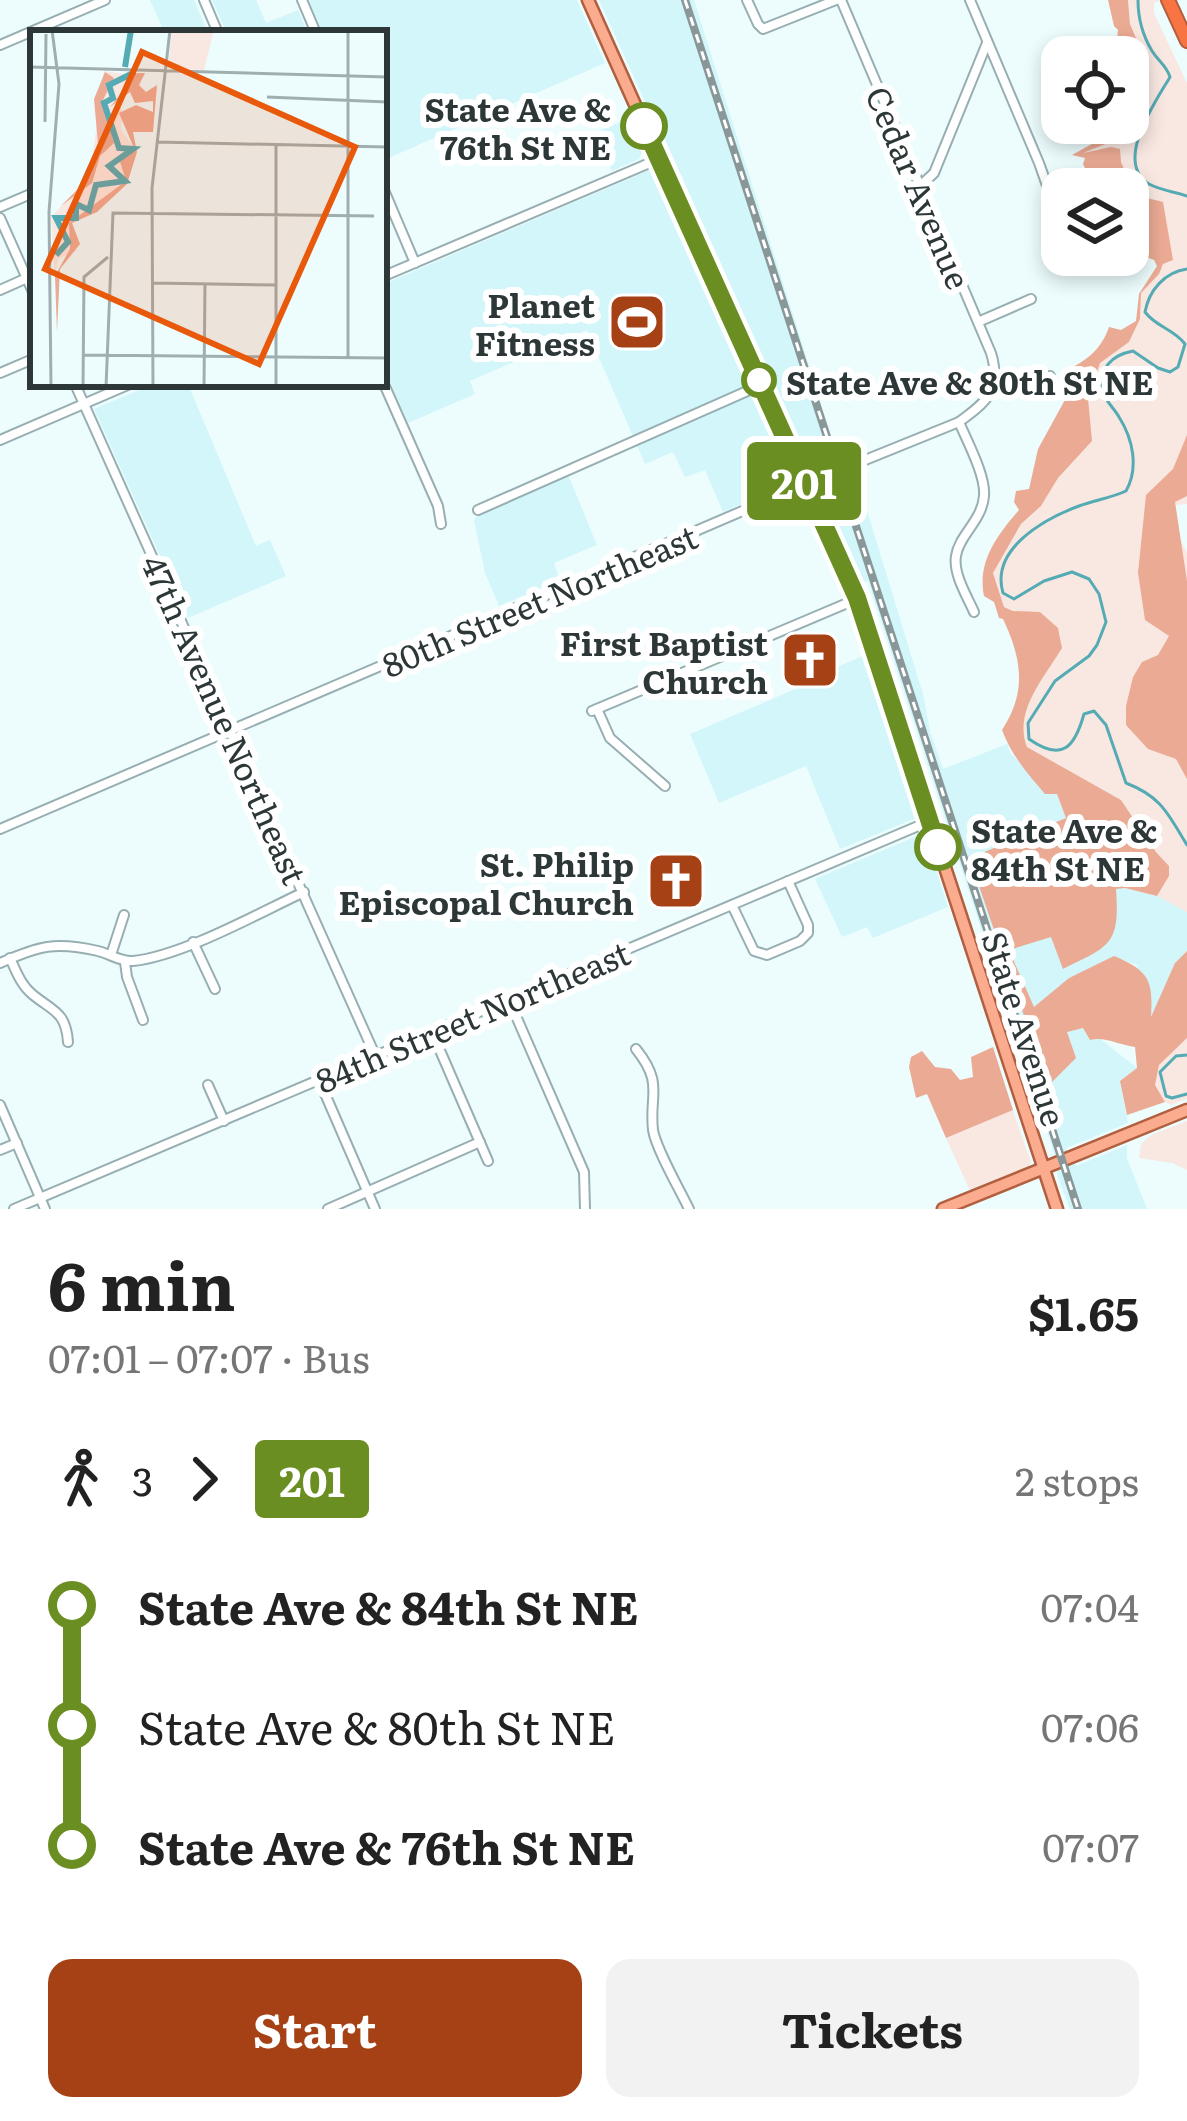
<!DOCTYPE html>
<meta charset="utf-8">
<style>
body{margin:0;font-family:Literata,serif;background:#f2f2f2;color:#222;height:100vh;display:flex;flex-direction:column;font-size:45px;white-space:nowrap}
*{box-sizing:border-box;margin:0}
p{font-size:39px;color:#767676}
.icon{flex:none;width:66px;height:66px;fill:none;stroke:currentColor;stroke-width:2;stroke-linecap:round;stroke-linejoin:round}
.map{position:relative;height:1209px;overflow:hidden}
.panel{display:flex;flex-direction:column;background:#fff;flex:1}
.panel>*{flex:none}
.badge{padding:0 24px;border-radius:9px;font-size:42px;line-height:78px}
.buttons{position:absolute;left:1041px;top:36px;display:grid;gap:24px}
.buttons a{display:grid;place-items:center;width:108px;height:108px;border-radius:24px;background:#fff;box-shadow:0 6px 18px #0003;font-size:60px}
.map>.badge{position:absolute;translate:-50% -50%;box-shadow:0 0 0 6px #fff}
.legs{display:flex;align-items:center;gap:18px;height:132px;padding:0 48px;font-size:39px}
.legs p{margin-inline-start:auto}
.overview{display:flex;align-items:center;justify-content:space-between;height:204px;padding:0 48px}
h1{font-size:66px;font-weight:700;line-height:90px}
.button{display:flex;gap:24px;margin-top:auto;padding:24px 48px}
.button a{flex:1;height:138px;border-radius:24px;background:#a64116;color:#fff;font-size:48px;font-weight:700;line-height:138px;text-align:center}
.button a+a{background:#f2f2f2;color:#222}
ul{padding:0 48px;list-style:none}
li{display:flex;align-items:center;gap:42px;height:120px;font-size:45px}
li i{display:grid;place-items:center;width:18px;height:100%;margin:0 15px;background:currentColor}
li i::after{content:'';width:30px;height:30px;margin:-15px;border:9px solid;border-radius:50%;background:#fff}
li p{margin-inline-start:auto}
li:first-child i{background:linear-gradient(#0000 50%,currentColor 0)}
li:last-child i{background:linear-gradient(currentColor 50%,#0000 0)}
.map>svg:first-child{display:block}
.built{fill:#d2f6fa}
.green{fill:#f9e8e2}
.forest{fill:#ebaa93}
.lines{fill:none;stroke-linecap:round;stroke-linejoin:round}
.stream{stroke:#55abb4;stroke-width:3}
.minor-casing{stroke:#97afb2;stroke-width:12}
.major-casing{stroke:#b15f3e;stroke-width:15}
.highway-casing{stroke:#b15f3e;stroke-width:16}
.minor{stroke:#fff;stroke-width:8}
.major{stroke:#fbac8e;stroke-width:10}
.highway{stroke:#f87442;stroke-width:12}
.rail-casing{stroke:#8a9798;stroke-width:8}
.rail{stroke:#fff;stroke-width:3;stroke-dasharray:9;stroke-linecap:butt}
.line-1-casing{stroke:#fff;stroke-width:27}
.line-1{stroke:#6b8e23;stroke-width:18}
.stop-1-dot{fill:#fff;stroke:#6b8e23;stroke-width:6}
.labels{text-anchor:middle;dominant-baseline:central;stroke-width:12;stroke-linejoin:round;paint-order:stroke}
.stop-label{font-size:33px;font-weight:bold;fill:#2d3738;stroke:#fff;text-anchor:start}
.street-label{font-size:33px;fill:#2d3738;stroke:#fff}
.poi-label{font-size:33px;font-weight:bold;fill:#2d3738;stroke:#fff;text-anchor:end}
.inset-river{fill:none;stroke:#55abb4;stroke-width:6}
.inset-road{fill:none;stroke:#a0aeaf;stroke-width:3}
.view{fill:#e8590c;fill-opacity:0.15;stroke:#e8590c;stroke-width:6}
.inset-edge{fill:none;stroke:#2d3738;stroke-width:6}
</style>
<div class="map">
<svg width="1187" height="1209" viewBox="0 0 1187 1209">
<rect width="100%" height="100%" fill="#edfdfe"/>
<!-- built -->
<g class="built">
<polygon points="150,0 194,0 208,33 165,33"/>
<polygon points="212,0 256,0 266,23 298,10 308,33 227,33"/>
<polygon points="309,0 577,0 605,63 384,160 384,33 323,33"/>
<polygon points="599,0 694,0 839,461 855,471 923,694 930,731 943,769 1007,744 1011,754 1023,765 1045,793 1057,794 1067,819 970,859 1005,964 1026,1018 1046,1086 1075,1058 1067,1031 1083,1028 1090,1040 1099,1038 1137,1068 1120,1081 1128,1123 1066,1148 1076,1166 1127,1145 1127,1158 1147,1209 1070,1209 1058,1177 1054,1153 868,581 860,583 818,493 820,486 837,477 828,466 813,472"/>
<polygon points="629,118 643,150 639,159 612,171 595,133"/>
<polygon points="652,169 659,171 730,340 796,480 723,512 705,470 685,477 673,452 645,464 587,330 470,381 475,394 408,423 384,367 384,284"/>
<polygon points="153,384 188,384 256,546 270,540 286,576 188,618 94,409"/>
<polygon points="567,472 597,545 554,563 560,580 499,606 485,573 474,520 479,512"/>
<polygon points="865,655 919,817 840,849 806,766 719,803 690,734 798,688 797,684"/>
<polygon points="919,835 926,838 948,907 873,938 867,927 842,937 815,879"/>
<polygon points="1125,888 1157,896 1187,912 1187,951 1175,964 1149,1022 1137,965 1114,957 1069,978 1034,1008 1009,949 1051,936 1115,889"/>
</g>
<!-- green -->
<g class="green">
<path d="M1128 0H1161L1154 3V13L1187 83V504L1175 505 1173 525 1187 553V579H1179L1187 620V912L1157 896 1169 876V866L1156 852 1121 800 1027 747C1013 711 1045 677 1062 648L1058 628 1004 607 993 573 1021 524 1041 506 1058 478 1091 442 1088 398 1100 362 1129 342 1140 319 1141 293 1158 274 1163 264 1121 162 1098 149 1076 155 1123 137 1128 117 1149 69 1130 24Z"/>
<polygon points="1187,1038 1187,1099 1171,1105 1165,1102 1154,1085 1159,1065"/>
<polygon points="1013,1110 1031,1163 1027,1168 970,1191 946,1138"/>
<polygon points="1187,1121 1187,1170 1172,1163 1139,1158 1141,1144 1151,1135"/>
</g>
<!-- forest -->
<g class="forest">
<polygon points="1108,0 1128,0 1130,24 1149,69 1128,117 1128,57 1119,57 1116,47 1118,30 1114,26"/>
<path d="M1095 123H1127L1123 137 1083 153 1111 147 1120 149 1121 162 1135 195 1163 202 1173 260 1163 264 1159 274 1141 293 1140 319 1129 342 1100 363 1088 398 1092 441 1058 478 1041 506 1021 524 993 573 1004 607 1013 611 1040 612 1058 628 1062 648C1045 677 1013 711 1027 747L1121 800 1156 852 1169 866V876L1157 896 1125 888 1116 889C1120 945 1110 946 1063 969L1051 937 1009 950 1034 1007 1069 978 1114 956C1150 971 1153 981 1151 1017L1175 963 1187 951V1038L1159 1065 1155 1085 1165 1102 1127 1115 1120 1081 1137 1068 1135 1047C1120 1045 1103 1036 1090 1040L1083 1028 1067 1032 1076 1058 1047 1087C1024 1009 994 935 970 858L1066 818 1057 794H1045C1028 774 1011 755 1002 730 1027 692 1022 659 1003 619L999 618 994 602 984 596C977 562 997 535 1019 510L1014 502 1016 491 1029 489 1038 449 1072 387 1064 372C1085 361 1101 351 1109 327L1121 330 1136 321 1139 294 1157 266 1154 260 1128 250V189H1078L1087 172 1083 164 1085 158 1072 155 1099 140 1092 128Z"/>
<polygon points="1187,435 1187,496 1175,502 1187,581 1187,779 1176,759 1148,749 1126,725 1126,706 1133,677 1142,662 1158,655 1169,636 1145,620 1138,573 1146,495 1173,469"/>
<polygon points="993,1047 1013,1110 946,1138 927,1094 916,1098 909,1067 911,1057 922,1051 935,1067 951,1069 960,1080 973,1077 971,1057"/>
</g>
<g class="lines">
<!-- stream -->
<g class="stream">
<path d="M1138 0C1138 17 1143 36 1152 51 1159 62 1166 65 1170 77 1156 101 1113 162 1149 184 1160 190 1175 192 1187 196"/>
<path d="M1187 269C1165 272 1149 290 1145 312 1156 327 1174 329 1185 344L1178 367 1170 372 1158 368 1133 351C1112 355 1098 368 1103 392 1106 402 1114 408 1119 417 1133 439 1139 468 1126 491 1111 498 1095 500 1079 506 1044 519 990 549 1003 593L1014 599 1044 581 1072 572 1089 579 1099 594 1106 622 1097 645 1089 656 1055 681 1028 723 1029 739C1063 763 1075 746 1084 714L1094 711 1106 725 1126 783C1162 797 1168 814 1187 845"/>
<polyline points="1187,1055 1176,1056 1160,1072 1166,1096 1172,1098 1187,1094"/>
</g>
<defs>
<g id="minor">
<polyline points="204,0 218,33"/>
<polyline points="302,0 316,33"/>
<polyline points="747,0 758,24 763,29 836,0"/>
<polyline points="970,0 1039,163 1050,194 1052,219"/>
<polyline points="0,45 105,0"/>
<polyline points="919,187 934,173 987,43"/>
<polyline points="384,190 415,263"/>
<polyline points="0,207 33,193"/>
<polyline points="0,218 33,292"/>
<polyline points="384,276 659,159"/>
<polyline points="0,290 27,278"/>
<polyline points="978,322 1031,299"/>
<polyline points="0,373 33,359"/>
<polyline points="996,375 1003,378 1011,394 1050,376"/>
<polyline points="75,384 375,1055"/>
<polyline points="384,384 438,506 441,524"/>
<path d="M959 422C967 441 986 476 984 496 982 521 959 535 956 556 953 574 967 596 974 612"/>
<polyline points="0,440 130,384"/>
<polyline points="478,510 761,385"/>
<polyline points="597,709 610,738 665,786"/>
<polyline points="592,711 857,599"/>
<path d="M0 829 796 488 959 422C987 402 1002 389 991 353L841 0"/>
<polyline points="732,905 754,951 767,955 800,941 808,933 808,925 788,881"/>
<polyline points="193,942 215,989"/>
<polyline points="111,955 124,915"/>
<path d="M10 958C16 971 21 985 32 994 52 1011 66 1011 68 1042"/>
<polyline points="125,962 127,977 143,1020"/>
<path d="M0 963C39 946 55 941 98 951 110 954 121 962 133 961 182 956 257 914 304 892"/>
<polyline points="509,1000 584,1172 585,1209"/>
<polyline points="432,1032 488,1161"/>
<path d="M636 1049C664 1084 649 1094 653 1130 656 1149 680 1190 689 1209"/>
<polyline points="319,1080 375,1209"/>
<polyline points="208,1085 224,1121"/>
<polyline points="0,1105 45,1209"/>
<polyline points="0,1150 17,1143"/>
<polyline points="14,1209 930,821"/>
<polyline points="328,1209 480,1142"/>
</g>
<g id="major">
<polyline points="588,0 857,599 1057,1209"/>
<polyline points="943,1209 1187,1110"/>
</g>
<polyline id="highway" points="1168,0 1187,41"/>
</defs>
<!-- minor casing -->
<use href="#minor" class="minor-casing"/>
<!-- major casing -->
<use href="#major" class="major-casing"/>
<!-- highway casing -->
<use href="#highway" class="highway-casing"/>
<!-- minor -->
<use href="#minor" class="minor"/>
<!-- major -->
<use href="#major" class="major"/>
<!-- highway -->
<use href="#highway" class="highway"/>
<defs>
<polyline id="rail" points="685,0 1078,1209"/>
</defs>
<!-- rail casing -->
<use href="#rail" class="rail-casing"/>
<!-- rail -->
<use href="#rail" class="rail"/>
</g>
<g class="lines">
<defs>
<polyline id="line-1" points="644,126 857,598 938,847"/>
</defs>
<!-- line-1 casing -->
<use href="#line-1" class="line-1-casing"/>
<!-- line-1 -->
<use href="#line-1" class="line-1"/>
</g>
<!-- icons -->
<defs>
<symbol id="stadium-square" viewBox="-11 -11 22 22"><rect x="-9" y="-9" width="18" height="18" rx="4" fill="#a64116" stroke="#fff"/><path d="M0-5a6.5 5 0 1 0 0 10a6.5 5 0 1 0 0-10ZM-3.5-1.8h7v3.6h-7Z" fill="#fff"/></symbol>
<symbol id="church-square" viewBox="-11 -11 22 22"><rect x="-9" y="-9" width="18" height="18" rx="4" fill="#a64116" stroke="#fff"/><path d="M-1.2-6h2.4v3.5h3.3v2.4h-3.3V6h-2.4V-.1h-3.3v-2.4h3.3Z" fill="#fff"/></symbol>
</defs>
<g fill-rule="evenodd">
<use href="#stadium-square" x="604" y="289" width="66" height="66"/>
<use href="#church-square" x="777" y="627" width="66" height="66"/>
<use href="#church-square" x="643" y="848" width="66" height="66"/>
</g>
<!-- markers -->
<g class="stop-1-dot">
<circle cx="644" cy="126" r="21"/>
<circle cx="759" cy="380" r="15"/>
<circle cx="938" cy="847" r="21"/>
</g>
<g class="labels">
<!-- stop labels -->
<g class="stop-label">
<text x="611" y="107" text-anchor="end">State Ave &amp;<tspan x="611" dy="38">76th St NE</tspan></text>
<text x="786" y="380">State Ave &amp; 80th St NE</text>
<text x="971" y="828">State Ave &amp;<tspan x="971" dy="38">84th St NE</tspan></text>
</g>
<!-- street labels -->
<g class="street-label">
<text transform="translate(920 187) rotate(67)">Cedar Avenue</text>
<text transform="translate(539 599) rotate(-23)">80th Street Northeast</text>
<text transform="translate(226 719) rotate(66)">47th Avenue Northeast</text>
<text transform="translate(472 1015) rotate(-23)">84th Street Northeast</text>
<text transform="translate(1026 1028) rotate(72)">State Avenue</text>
</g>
<!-- poi labels -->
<g class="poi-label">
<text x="595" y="303">Planet<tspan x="595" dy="38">Fitness</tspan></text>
<text x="768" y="641">First Baptist<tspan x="768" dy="38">Church</tspan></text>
<text x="634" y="862">St. Philip<tspan x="634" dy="38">Episcopal Church</tspan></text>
</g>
</g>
<!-- overview -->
<g transform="translate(30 30)">
<rect width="357" height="357" fill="#edfdfe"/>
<path d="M142 0H184L174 40 138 39ZM74 41 108 46 80 75 87 71 92 80 91 100 104 117 90 133 96 151 41 193 39 217 48 220 28 229 25 245 21 187 60 145Z" fill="#f9e8e2"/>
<path d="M75 42 84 48 72 72 84 113 70 126 62 153 31 176 58 149 68 114 64 69ZM107 43H115L109 55 116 62 127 55 123 102H103L107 122 97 154 67 182 42 193 50 214 30 239 27 302 25 246 40 219 39 193 96 151 90 132 104 118 89 83 106 75 123 82V71L105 73 100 62 80 77Z" fill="#ebaa93"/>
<path class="inset-river" d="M95 37 101 0M26 225 38 212 26 188H46V174L59 180 66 155 95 151 79 136 103 119 89 118 74 73 83 68 79 55 105 42"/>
<path class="inset-road" d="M318 0V327M0 37 357 47M237 67 357 72M15 92 16 4M127 112 357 117M246 114V357M123 253 246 255M53 325 357 328M21 357 19 182 29 54 22 0M53 357 54 247 78 227M76 357 83 183 344 186M123 357 122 158 140 0M174 357 175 253"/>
<path class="view" d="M112 22 325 117 229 334 15 239Z"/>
<rect width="357" height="357" class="inset-edge"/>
</g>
</svg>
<div class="buttons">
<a><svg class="icon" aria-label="locate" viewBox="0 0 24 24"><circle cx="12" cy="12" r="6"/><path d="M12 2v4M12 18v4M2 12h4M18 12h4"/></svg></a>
<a><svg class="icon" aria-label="layers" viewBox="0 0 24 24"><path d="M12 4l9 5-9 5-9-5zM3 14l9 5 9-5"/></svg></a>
</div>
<b class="badge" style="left:804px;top:481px;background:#6b8e23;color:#fff">201</b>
</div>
<section class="panel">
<div class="overview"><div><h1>6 min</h1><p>07:01 – 07:07 · Bus</p></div><b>$1.65</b></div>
<div class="legs"><svg class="icon" aria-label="walk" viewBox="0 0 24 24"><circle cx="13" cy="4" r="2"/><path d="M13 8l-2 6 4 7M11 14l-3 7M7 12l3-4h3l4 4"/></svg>3<svg class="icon" aria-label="forward" viewBox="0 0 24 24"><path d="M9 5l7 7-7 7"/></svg><b class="badge" style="background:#6b8e23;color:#fff">201</b><p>2 stops</p></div>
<ul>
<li><i style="color:#6b8e23"></i><b>State Ave &amp; 84th St NE</b><p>07:04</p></li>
<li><i style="color:#6b8e23"></i><span>State Ave &amp; 80th St NE</span><p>07:06</p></li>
<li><i style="color:#6b8e23"></i><b>State Ave &amp; 76th St NE</b><p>07:07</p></li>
</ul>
<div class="button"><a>Start</a><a>Tickets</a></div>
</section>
